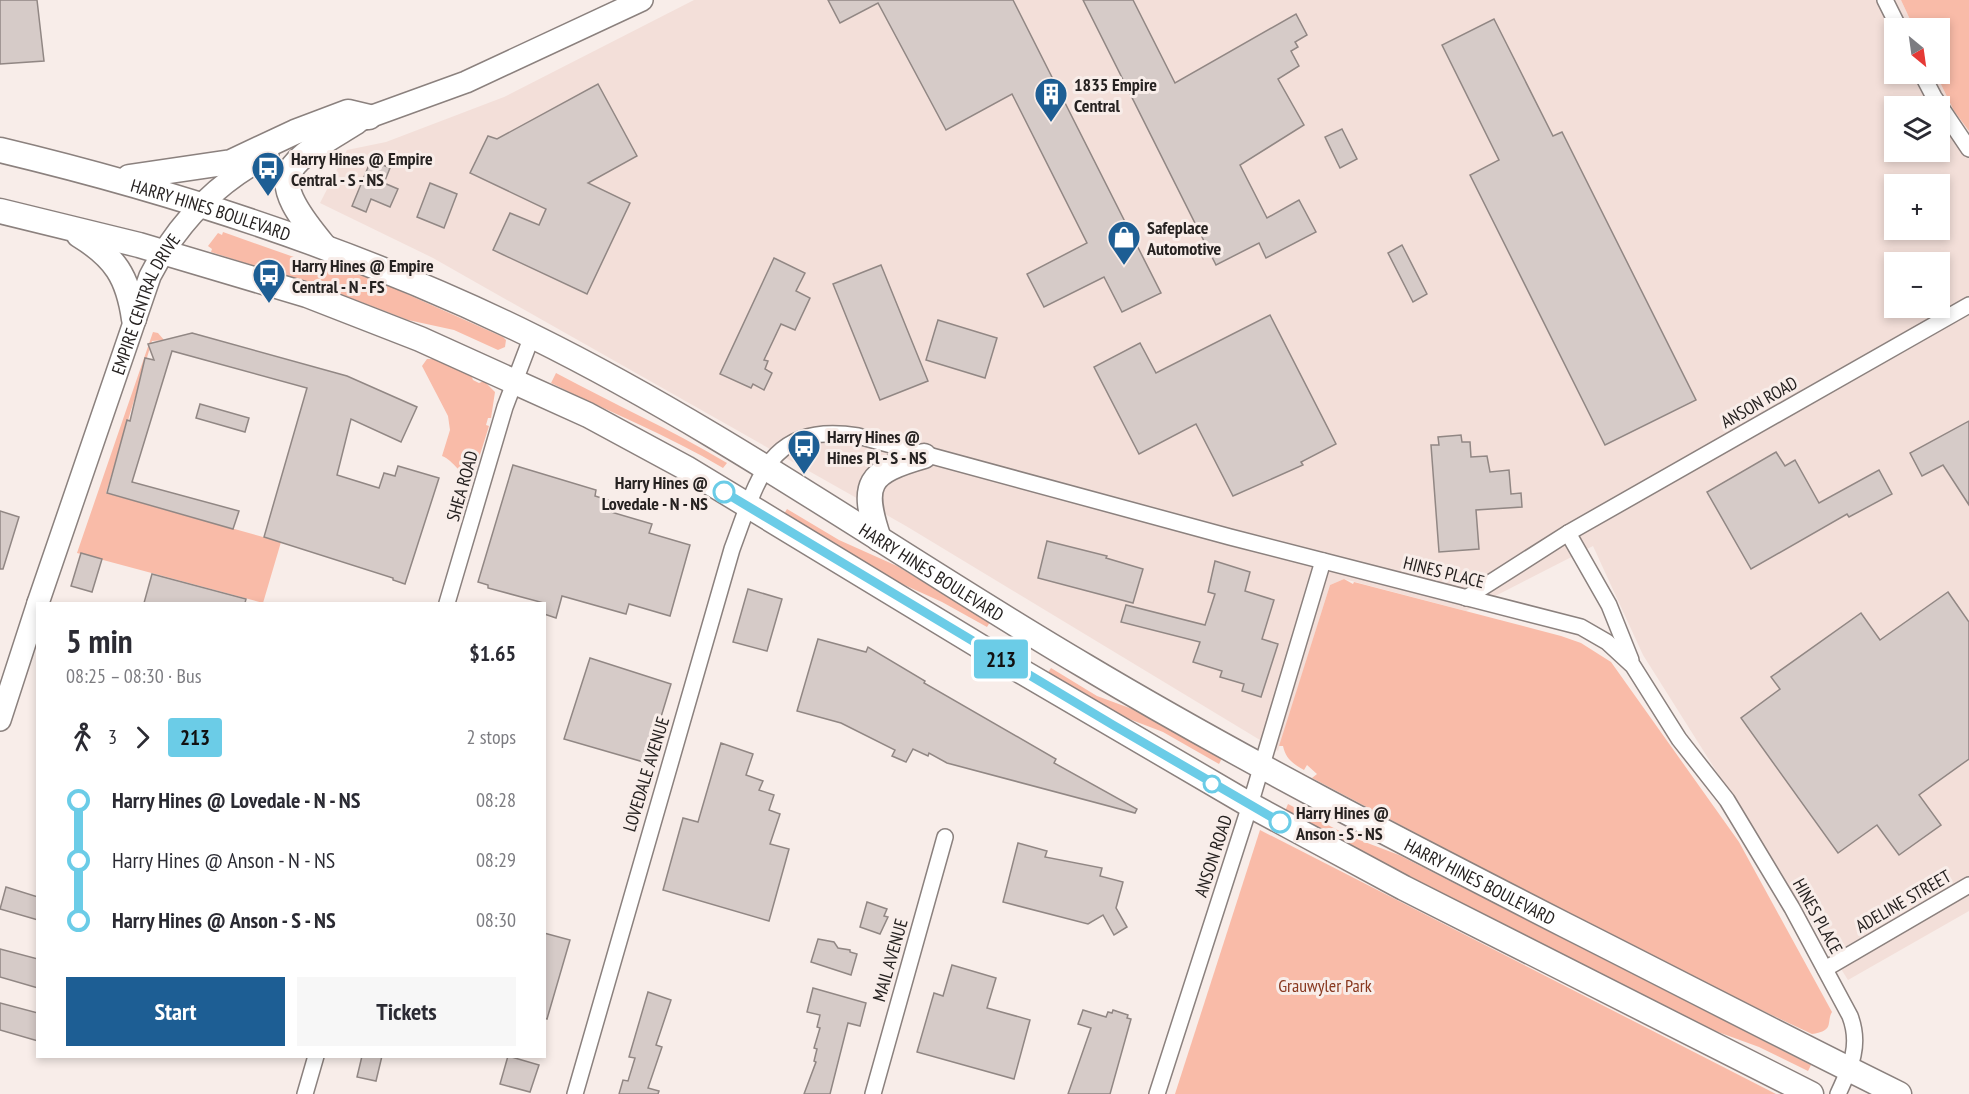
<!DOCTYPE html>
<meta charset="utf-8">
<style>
body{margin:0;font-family:"PT Sans Narrow",sans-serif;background:#f7f7f7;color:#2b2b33;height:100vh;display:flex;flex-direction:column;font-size:22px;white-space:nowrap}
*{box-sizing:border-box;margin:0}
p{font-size:20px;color:#7c7c81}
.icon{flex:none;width:33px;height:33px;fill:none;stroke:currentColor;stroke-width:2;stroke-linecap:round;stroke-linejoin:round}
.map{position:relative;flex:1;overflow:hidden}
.side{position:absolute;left:36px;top:602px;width:510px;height:456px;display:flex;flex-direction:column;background:#fff;border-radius:0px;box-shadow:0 3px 9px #0003}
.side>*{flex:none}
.badge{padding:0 12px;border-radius:4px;font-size:21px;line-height:39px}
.needle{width:39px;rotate:151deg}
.tools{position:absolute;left:1884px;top:18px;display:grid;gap:12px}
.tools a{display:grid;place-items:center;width:66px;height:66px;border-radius:0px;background:#fff;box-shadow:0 3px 9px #0003;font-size:30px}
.map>.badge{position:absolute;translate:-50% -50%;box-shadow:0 0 0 3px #fff}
.legs{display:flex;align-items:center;gap:9px;height:66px;padding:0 30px;font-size:20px}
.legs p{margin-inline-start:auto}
.overview{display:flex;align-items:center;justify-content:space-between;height:102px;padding:0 30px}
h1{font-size:33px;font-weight:700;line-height:45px}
.action{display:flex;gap:12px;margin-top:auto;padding:12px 30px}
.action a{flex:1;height:69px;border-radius:0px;background:#1d5e94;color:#fff;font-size:24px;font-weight:700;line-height:69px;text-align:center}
.action a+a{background:#f7f7f7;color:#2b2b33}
ul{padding:0 30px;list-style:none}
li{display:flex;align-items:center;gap:21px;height:60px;font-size:22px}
li i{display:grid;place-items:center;width:9px;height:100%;margin:0 8px;background:currentColor}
li i::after{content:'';width:15px;height:15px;margin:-8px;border:4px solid;border-radius:50%;background:#fff}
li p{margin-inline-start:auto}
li:first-child i{background:linear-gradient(#0000 50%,currentColor 0)}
li:last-child i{background:linear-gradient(currentColor 50%,#0000 0)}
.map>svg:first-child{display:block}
.built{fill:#f3dfd9;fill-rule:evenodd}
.green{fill:#f9bba8}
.building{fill:#d6cbc8;stroke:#918784;stroke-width:1.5}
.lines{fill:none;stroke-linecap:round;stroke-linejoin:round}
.street-casing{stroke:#8b817e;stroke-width:18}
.secondary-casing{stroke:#8b817e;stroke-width:24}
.primary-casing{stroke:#8b817e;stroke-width:27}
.street{stroke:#fff;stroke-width:15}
.secondary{stroke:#fff;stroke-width:21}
.primary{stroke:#fff;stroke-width:24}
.line-1-casing{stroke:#fff;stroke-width:14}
.line-1{stroke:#6bcce7;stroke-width:9}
.stop-1-dot{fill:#fff;stroke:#6bcce7;stroke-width:3}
.labels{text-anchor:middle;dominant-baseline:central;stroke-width:6;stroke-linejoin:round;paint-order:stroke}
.poi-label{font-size:18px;font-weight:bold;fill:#262221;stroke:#f8ede9;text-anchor:start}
.street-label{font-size:18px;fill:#262221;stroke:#f8ede9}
.stop-label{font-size:18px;font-weight:bold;fill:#262221;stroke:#f8ede9;text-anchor:end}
.park-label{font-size:18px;fill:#88381f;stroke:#f8ede9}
</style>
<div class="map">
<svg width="1969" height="1094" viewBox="0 0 1969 1094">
<rect width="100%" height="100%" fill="#f8ede9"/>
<!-- built -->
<path class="built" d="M694 0H1901L1914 28H1894V74H1936L1954 111 1969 131V911L1848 980 1643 655 1593 546 1466 611 1344 579 1330 585 1278 751 906 526 433 258 320 203 347 150 386 142 504 97ZM1894 106H1940V152H1894ZM1894 184H1940V230H1894ZM1894 262H1940V308H1894Z"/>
<!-- green -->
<g class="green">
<polygon points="1901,0 1969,0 1969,131 1954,111 1936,74 1940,74 1940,28 1914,28"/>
<polygon points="223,232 308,262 371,278 503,337 506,340 505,347 498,350 454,330 408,320 335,292 211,252 212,249 208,246 218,233 222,235"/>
<polygon points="153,332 158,333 164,340 152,341 106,493 281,542 263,603 77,553"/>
<path d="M427 359H435L471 375 473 380 479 383 484 381 495 392 491 418H488L486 425 489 426 473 477C459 476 455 461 442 456L450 430 448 416 422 366Z"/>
<path d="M556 373C613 404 671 429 727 463L723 468C668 435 609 412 551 383Z"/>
<polygon points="787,509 839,540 897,566 990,622 987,627 942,602 891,579 784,514"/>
<path d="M1344 579 1353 584 1354 582 1561 636 1581 643 1611 662 1739 842 1832 1012C1826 1022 1835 1031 1812 1034L1649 957 1312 778 1317 774 1307 765 1304 770C1292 763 1286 759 1283 746H1279L1330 585Z"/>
<polygon points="1051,668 1097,696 1135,710 1222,758 1219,764 1163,732 1116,714 1047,674"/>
<polygon points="1288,804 1349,836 1399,855 1811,1065 1808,1071 1759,1047 1696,1024 1619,987 1285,811"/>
<polygon points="1260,830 1776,1094 1175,1094"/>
</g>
<!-- building -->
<g class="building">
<polygon points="0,0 37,0 44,61 0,64"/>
<polygon points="828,0 1013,0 1161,293 1122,312 1104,277 1044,307 1027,274 1087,243 1012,94 946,130 878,3 840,23"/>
<polygon points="1083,0 1133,0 1175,83 1296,14 1307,35 1295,42 1298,47 1291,51 1299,66 1278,79 1304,125 1240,165 1267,218 1299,200 1316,232 1266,258 1259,243 1216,265"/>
<polygon points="1494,19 1553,136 1562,132 1696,400 1605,445 1470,175 1499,160 1442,45"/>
<polygon points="598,84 637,156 588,183 630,203 587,294 493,250 510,213 539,225 546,209 470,173 488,136 497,139"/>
<polygon points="1342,129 1357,159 1340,168 1325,137"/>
<polygon points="371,160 390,168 384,183 398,189 390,207 371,199 366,212 352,206"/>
<polygon points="430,183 457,194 444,228 417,217"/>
<polygon points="1402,245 1427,294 1413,302 1388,253"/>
<polygon points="774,258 805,273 796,291 810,298 795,330 781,324 764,360 768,361 765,369 772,373 764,390 753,384 751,388 720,374"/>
<polygon points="881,265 928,381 880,400 833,284"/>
<polygon points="1270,315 1336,444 1301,462 1303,465 1233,496 1196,424 1139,454 1094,367 1140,343 1156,373"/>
<polygon points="938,320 997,338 985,378 926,360"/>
<polygon points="192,333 347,376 417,407 401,442 351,419 337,475 379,488 384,473 395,476 398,466 439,478 405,584 393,580 393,578 264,537 307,388 172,351 132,482 239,511 233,529 107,493 127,420 130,421 145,358 154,360 148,344"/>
<polygon points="200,404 249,418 245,432 196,418"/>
<polygon points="1969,421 1969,505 1943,465 1922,476 1910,453"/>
<polygon points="1461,435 1462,442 1470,442 1471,457 1487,456 1490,472 1509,470 1511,494 1521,493 1522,507 1476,510 1479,549 1439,552 1431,445 1439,445 1438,437"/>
<polygon points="1776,452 1785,466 1795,460 1819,503 1879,470 1892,494 1849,517 1847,514 1751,569 1707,492"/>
<polygon points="513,465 596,490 595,496 614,502 611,512 652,524 649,533 690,545 670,616 629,604 626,614 562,596 556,618 544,614 544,603 488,588 488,585 478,582"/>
<polygon points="0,511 19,517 3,569 0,569"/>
<polygon points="1047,541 1107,556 1106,558 1143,569 1133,603 1038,578"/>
<polygon points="81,553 102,559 92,592 71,586"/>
<polygon points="1215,561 1250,572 1245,591 1274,600 1262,639 1278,644 1261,697 1242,691 1244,684 1220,677 1222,671 1193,662 1200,642 1121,622 1126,605 1205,625 1215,594 1208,592"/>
<polygon points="152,574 246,599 245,603 144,603"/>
<polygon points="748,589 782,599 767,651 733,642"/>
<polygon points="1948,592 1969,622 1969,759 1919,795 1941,825 1899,855 1877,825 1838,853 1741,718 1780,689 1771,677 1861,613 1880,640"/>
<polygon points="818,639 866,652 868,647 925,681 924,683 1056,759 1054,763 1137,809 1135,813 947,763 929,753 928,756 913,749 906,762 892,756 895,750 841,723 797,711"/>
<polygon points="590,658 671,684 647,763 564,739"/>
<polygon points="721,743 753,754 746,775 763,781 759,790 774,795 769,810 780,814 770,844 789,849 769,921 663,890 683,818 698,822"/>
<polygon points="1018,843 1047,851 1045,857 1102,868 1100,876 1123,882 1116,908 1127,927 1114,935 1103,915 1088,924 1003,902"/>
<polygon points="6,887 38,897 38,920 0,909"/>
<polygon points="867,902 887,909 884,916 888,917 880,934 860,927"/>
<polygon points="544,933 570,940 547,1019 544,1018"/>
<polygon points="818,939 834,942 838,948 850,950 850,952 857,954 851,975 811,962"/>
<polygon points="0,949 38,959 38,988 0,977"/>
<polygon points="952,965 996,978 987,1008 1030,1020 1014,1079 917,1052 934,993 943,996"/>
<polygon points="813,988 866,1003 860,1026 848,1023 830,1094 804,1094 816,1062 814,1061 817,1049 814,1048 820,1028 817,1027 820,1015 807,1012"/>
<polygon points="648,992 671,1000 656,1045 662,1047 648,1088 659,1091 658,1094 619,1094 623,1080 628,1081 635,1058 629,1057"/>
<polygon points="0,1003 38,1013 38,1041 0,1030"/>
<polygon points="1083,1010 1106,1017 1108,1012 1112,1013 1113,1010 1128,1015 1127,1018 1131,1019 1110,1094 1068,1094 1091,1028 1078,1024"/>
<polygon points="362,1056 382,1056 376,1081 357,1077"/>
<polygon points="508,1056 539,1065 530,1092 500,1084"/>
</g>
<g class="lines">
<defs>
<g id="street">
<polyline points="1885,0 1899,28"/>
<polyline points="1922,74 1934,97 1969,149"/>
<polyline points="1568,533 1609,605 1631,660"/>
<polyline points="1466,598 1568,533 1969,305"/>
<polyline points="447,603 505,407 532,336"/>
<polyline points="1825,969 1969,885"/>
<polyline points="305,1094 316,1056"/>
<path d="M575 1094 732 549C758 480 768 421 858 436L1230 537 1581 627 1607 642 1633 666 1679 739 1727 800 1792 908 1850 1016C1861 1045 1851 1066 1838 1094"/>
<polyline points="873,1094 945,837"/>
<polyline points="1157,1094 1250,805 1323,561"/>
</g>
<g id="secondary">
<polyline points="353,123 466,82 642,0"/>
<path id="s1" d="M38 603 150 276C177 224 216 183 268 156"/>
<polyline points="0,720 38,603"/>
</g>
<g id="primary">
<path id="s2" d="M0 150C184 194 364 253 534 337 726 432 901 558 1085 666 1241 759 1403 842 1565 925 1676 981 1787 1039 1899 1094"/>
<polyline points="129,177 231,162 295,132 348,112 369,117"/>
<polyline points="0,211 139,245 307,295 420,339 588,415 686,468 1014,667 1250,805 1404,888 1811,1094"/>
<path d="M79 235C115 257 128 277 134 319"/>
<path d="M324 246C262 171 283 167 356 122"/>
<path d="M879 539C860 483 868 472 924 456"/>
</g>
</defs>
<!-- street casing -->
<use href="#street" class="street-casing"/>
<!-- secondary casing -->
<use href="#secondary" class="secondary-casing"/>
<!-- primary casing -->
<use href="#primary" class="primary-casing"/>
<!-- street -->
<use href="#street" class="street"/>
<!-- secondary -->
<use href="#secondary" class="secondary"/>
<!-- primary -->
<use href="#primary" class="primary"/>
</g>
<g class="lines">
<defs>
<polyline id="line-1" points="724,492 1113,725 1280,822"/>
</defs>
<!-- line-1 casing -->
<use href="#line-1" class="line-1-casing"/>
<!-- line-1 -->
<use href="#line-1" class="line-1"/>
</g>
<!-- icons -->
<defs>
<symbol id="building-pin" viewBox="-11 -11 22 30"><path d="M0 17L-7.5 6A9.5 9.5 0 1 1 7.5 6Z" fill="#1d5e94" stroke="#f8ede9"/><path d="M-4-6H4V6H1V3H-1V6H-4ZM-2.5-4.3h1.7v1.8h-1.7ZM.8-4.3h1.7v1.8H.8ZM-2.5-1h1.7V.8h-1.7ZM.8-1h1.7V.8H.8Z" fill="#fff"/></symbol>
<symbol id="bus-pin" viewBox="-11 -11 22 30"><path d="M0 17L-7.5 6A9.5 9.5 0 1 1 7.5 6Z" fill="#1d5e94" stroke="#f8ede9"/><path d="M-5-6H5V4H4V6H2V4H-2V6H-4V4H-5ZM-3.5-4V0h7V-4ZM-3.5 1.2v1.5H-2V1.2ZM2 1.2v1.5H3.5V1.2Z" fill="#fff"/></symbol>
<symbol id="shop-pin" viewBox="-11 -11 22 30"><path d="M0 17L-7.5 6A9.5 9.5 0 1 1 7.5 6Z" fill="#1d5e94" stroke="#f8ede9"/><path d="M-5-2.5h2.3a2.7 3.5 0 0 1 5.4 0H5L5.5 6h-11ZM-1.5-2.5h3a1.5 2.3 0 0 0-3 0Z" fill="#fff"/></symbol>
</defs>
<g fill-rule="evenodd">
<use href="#building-pin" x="1032" y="75" width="38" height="52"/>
<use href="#bus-pin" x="249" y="149" width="38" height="52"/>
<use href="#shop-pin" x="1105" y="218" width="38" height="52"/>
<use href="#bus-pin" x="250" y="256" width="38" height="52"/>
<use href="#bus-pin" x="785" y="427" width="38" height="52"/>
</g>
<!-- markers -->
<g class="stop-1-dot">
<circle cx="724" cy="492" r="10"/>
<circle cx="1212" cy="784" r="8"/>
<circle cx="1280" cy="822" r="10"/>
</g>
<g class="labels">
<!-- poi labels -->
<g class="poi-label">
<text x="1074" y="84">1835 Empire<tspan x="1074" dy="21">Central</tspan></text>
<text x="291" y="158">Harry Hines @ Empire<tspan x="291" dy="21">Central - S - NS</tspan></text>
<text x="1147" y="227">Safeplace<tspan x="1147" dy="21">Automotive</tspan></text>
<text x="292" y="265">Harry Hines @ Empire<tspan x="292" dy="21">Central - N - FS</tspan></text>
<text x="827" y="436">Harry Hines @<tspan x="827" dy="21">Hines Pl - S - NS</tspan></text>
</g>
<!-- street labels -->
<g class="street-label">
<text stroke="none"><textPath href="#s2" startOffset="219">HARRY HINES BOULEVARD</textPath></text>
<text stroke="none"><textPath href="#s1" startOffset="318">EMPIRE CENTRAL DRIVE</textPath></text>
<text transform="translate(1759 402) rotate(-30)">ANSON ROAD</text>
<text transform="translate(462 486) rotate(-74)">SHEA ROAD</text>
<text stroke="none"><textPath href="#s2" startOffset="1029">HARRY HINES BOULEVARD</textPath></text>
<text transform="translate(1444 572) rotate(14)">HINES PLACE</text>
<text transform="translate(646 774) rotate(-73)">LOVEDALE AVENUE</text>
<text transform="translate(1213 856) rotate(-72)">ANSON ROAD</text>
<text stroke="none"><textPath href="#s2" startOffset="1659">HARRY HINES BOULEVARD</textPath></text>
<text transform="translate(1903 901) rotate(-30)">ADELINE STREET</text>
<text transform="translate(1818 916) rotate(61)">HINES PLACE</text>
<text transform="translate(890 960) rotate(-74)">MAIL AVENUE</text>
</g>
<!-- stop labels -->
<g class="stop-label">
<text x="708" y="482">Harry Hines @<tspan x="708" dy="21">Lovedale - N - NS</tspan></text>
<text x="1296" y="812" text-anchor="start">Harry Hines @<tspan x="1296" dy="21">Anson - S - NS</tspan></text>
</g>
<!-- park labels -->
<g class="park-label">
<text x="1325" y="985">Grauwyler Park</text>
</g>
</g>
</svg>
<div class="tools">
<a><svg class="needle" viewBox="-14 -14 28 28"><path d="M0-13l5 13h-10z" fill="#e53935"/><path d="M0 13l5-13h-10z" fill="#7c7c81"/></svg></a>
<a><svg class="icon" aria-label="layers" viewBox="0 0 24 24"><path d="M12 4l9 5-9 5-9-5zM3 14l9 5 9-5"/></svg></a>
<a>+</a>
<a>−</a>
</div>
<b class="badge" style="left:1001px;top:659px;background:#6bcce7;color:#111">213</b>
<section class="side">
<div class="overview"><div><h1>5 min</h1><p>08:25 – 08:30 · Bus</p></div><b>$1.65</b></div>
<div class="legs"><svg class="icon" aria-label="walk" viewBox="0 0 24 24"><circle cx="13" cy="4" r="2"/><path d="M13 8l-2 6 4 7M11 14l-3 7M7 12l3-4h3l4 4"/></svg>3<svg class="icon" aria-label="forward" viewBox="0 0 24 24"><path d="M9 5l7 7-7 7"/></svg><b class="badge" style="background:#6bcce7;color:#111">213</b><p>2 stops</p></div>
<ul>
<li><i style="color:#6bcce7"></i><b>Harry Hines @ Lovedale - N - NS</b><p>08:28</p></li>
<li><i style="color:#6bcce7"></i><span>Harry Hines @ Anson - N - NS</span><p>08:29</p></li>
<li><i style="color:#6bcce7"></i><b>Harry Hines @ Anson - S - NS</b><p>08:30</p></li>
</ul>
<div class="action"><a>Start</a><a>Tickets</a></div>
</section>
</div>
